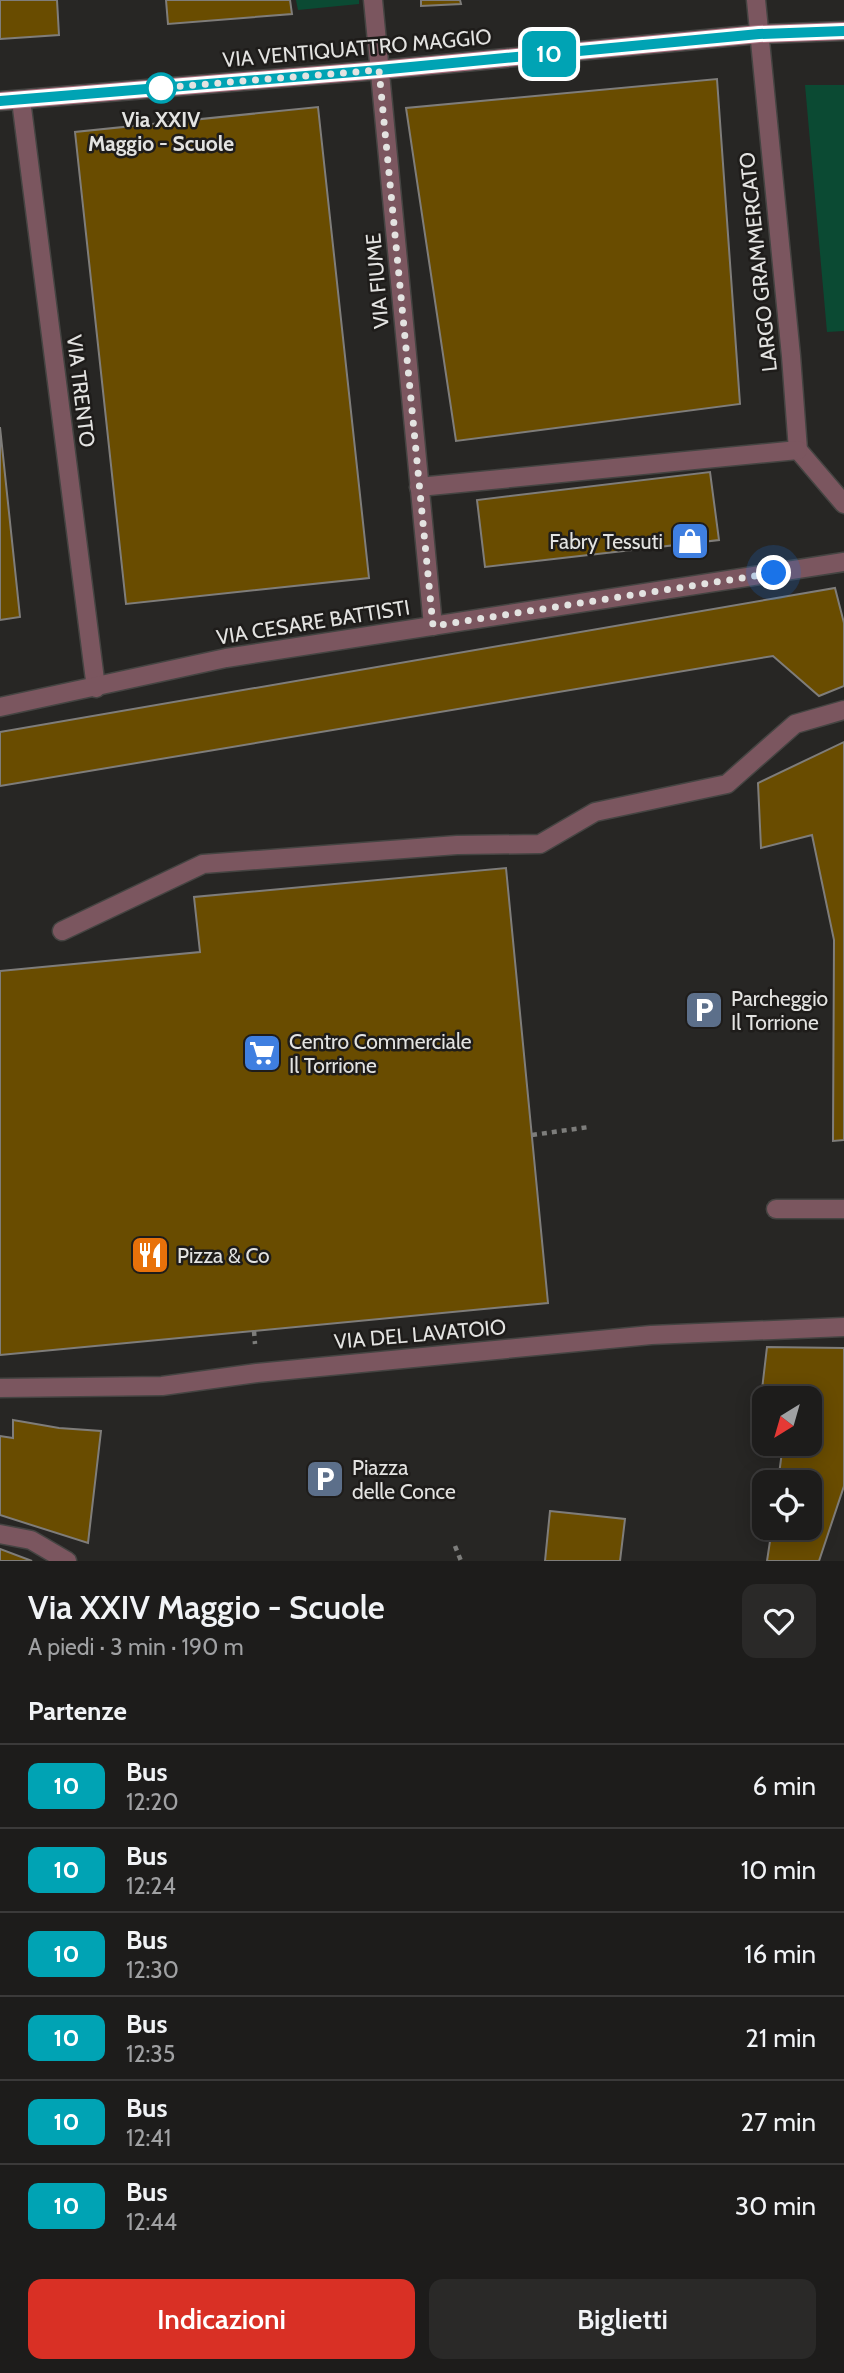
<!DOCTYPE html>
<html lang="it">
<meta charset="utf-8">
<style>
body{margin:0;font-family:Cabin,sans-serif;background:#2a2928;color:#f1f3f6;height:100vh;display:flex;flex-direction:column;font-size:26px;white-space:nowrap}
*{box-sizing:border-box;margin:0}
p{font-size:23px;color:#a0a1a3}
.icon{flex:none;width:38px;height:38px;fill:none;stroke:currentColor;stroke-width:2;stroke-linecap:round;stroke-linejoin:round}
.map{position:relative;height:1561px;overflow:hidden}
.side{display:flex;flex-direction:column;background:#1d1c1b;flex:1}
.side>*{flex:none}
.badge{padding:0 14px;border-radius:10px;font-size:24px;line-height:46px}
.needle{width:46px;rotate:217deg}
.fabs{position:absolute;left:752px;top:1386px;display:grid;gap:14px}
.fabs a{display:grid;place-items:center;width:70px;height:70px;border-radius:14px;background:#1d1c1b;box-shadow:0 4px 18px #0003,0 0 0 2px #3b3a3a;font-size:35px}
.you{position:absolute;width:35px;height:35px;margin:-18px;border:5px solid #fff;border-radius:50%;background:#1a73e8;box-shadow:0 0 0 10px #1a73e833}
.map>.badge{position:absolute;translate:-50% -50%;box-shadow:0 0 0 4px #fff}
h2{padding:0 28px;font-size:26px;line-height:63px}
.round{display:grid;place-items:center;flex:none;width:74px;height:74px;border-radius:14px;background:#2a2928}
.summary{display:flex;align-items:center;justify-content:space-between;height:119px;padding:0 28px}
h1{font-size:33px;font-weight:600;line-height:52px}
.button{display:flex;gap:14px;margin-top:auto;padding:14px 28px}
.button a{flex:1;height:80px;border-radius:14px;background:#d93025;color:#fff;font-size:28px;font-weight:600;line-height:80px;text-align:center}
.button a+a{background:#2a2928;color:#f1f3f6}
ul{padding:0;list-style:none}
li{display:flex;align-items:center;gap:21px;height:84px;padding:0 28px;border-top:2px solid #3b3a3a}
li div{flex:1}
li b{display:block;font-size:26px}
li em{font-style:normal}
li .badge{min-width:77px;font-weight:700;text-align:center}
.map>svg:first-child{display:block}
.green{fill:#0b4a33}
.building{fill:#694c00;stroke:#7f7d7a;stroke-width:2}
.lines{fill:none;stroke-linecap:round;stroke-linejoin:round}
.lane-casing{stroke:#454442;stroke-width:21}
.street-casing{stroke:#454442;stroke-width:21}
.secondary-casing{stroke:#454442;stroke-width:21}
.path{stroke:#7d7d7b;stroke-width:4.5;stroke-dasharray:5 5;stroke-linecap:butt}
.lane{stroke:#7b565f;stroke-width:18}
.street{stroke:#7b565f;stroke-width:18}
.secondary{stroke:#ab707f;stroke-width:18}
.line-casing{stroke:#fff;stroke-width:16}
.line{stroke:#00a3b4;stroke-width:10}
.walk{stroke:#e3e3e1;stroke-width:7;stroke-dasharray:0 12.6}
.stop-dot{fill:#fff;stroke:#00a3b4;stroke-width:3.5}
.labels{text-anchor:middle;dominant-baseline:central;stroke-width:5;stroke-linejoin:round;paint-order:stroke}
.street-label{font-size:21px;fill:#e3e3e1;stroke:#1e1c1a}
.stop-label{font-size:21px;font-weight:bold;fill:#e3e3e1;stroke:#1e1c1a}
.poi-label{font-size:21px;fill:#e3e3e1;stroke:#1e1c1a;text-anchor:start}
</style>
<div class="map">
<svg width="844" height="1561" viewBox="0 0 844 1561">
<rect width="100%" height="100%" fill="#272624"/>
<!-- green -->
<g class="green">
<polygon points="296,0 359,0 359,4 298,10"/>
<polygon points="805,85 844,85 844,331 827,332"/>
</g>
<!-- building -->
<g class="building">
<polygon points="0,0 57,0 59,35 0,39"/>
<polygon points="166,0 290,0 292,14 168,24"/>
<polygon points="421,0 460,0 461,4 421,6"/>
<polygon points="717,79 740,404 456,441 406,108"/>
<polygon points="318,107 369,578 126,604 75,132"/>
<polygon points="0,427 20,617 0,620"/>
<polygon points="710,472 719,540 485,567 477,500"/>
<polygon points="835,588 844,623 844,686 819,696 773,656 0,786 0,732"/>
<polygon points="844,742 844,1140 833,1141 834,940 812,835 761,848 758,783"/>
<polygon points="506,868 548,1303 0,1355 0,971 200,952 194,897"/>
<polygon points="767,1347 844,1348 844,1486 819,1561 767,1561 772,1528 810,1528 810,1482 778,1482 783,1444 810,1444 810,1398 765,1398 765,1418 759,1415"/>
<polygon points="13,1420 59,1428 101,1431 88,1543 0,1515 0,1436 13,1438"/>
<polygon points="550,1511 625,1519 620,1561 545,1561"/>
<polygon points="0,1549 32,1561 0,1561"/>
</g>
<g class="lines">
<defs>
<polyline id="lane" points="62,931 203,864 457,845 540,844 595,812 727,784 795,724 844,710"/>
<g id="street">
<polyline points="373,0 433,626"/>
<polyline points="756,0 791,356 798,450 844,504"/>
<polyline points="21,100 96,688"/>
<polyline points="419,487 798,450"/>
<polyline points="0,707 226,658 844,562"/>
<polyline points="776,1209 844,1209"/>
<polyline points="0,1388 162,1386 257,1373 651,1335 844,1327"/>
<polyline points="0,1534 31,1540 67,1561"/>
</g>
<polyline id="secondary" points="0,101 379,70 759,34 844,31"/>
</defs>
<!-- lane casing -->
<use href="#lane" class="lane-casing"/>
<!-- street casing -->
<use href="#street" class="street-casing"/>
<!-- secondary casing -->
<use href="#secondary" class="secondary-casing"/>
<!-- path -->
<g class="path">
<polyline points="532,1135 589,1127"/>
<polyline points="254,1331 255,1344"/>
<polyline points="455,1546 461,1561"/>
</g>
<!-- lane -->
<use href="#lane" class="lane"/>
<!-- street -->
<use href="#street" class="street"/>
<!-- secondary -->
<use href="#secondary" class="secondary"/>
</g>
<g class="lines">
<defs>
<polyline id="line" points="0,101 379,70 759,34 844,31"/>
</defs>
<!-- line casing -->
<use href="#line" class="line-casing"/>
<!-- line -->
<use href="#line" class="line"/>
<!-- walk -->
<polyline class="walk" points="161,88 158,88 379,70 433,626 774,573"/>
</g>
<!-- icons -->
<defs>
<symbol id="shop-square" viewBox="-11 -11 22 22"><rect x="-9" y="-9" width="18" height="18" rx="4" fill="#3f7fe0" stroke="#1e1c1a"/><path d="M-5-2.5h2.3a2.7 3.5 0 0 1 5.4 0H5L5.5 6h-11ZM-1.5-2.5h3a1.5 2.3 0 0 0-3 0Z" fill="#fff"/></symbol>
<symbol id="parking-square" viewBox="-11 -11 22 22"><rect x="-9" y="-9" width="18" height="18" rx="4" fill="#5c6f8a" stroke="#1e1c1a"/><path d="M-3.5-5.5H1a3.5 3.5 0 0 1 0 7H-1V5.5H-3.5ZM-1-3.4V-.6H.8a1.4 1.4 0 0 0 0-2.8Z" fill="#fff"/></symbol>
<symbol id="supermarket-square" viewBox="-11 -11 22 22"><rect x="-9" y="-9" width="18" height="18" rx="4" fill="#3f7fe0" stroke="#1e1c1a"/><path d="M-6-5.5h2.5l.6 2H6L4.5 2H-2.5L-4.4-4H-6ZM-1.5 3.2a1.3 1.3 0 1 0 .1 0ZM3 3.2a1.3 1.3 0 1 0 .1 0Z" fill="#fff"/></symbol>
<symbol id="restaurant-square" viewBox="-11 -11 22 22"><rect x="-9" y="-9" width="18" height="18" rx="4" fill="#e8710a" stroke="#1e1c1a"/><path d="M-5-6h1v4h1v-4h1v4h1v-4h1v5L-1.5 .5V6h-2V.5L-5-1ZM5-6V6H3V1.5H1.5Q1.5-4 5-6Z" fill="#fff"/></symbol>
</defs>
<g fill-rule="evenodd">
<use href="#shop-square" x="668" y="519" width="44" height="44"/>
<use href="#parking-square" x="682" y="988" width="44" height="44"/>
<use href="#supermarket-square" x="240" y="1031" width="44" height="44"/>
<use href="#restaurant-square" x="128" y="1233" width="44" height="44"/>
<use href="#parking-square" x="303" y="1457" width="44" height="44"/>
</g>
<!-- markers -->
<circle class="stop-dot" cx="161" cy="88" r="14"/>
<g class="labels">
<!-- street labels -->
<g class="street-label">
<text transform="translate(357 48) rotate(-5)">VIA VENTIQUATTRO MAGGIO</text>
<text transform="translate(758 262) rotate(-96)">LARGO GRAMMERCATO</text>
<text transform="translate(377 281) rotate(-95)">VIA FIUME</text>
<text transform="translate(81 391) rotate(83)">VIA TRENTO</text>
<text transform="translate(313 622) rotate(-9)">VIA CESARE BATTISTI</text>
<text transform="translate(420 1334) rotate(-5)">VIA DEL LAVATOIO</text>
</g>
<!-- stop labels -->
<g class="stop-label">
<text x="161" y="119">Via XXIV<tspan x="161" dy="24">Maggio - Scuole</tspan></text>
</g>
<!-- poi labels -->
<g class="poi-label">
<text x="663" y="541" text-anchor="end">Fabry Tessuti</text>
<text x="731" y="998">Parcheggio<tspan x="731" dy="24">Il Torrione</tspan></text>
<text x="289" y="1041">Centro Commerciale<tspan x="289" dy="24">Il Torrione</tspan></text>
<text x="177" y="1255">Pizza &amp; Co</text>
<text x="352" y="1467">Piazza<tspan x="352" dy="24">delle Conce</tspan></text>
</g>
</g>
</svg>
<div class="fabs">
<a><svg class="needle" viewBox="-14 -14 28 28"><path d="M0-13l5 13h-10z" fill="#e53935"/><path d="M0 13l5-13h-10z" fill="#a0a1a3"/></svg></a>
<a><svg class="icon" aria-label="locate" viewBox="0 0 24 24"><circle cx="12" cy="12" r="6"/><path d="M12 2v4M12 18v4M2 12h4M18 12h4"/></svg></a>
</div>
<div class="you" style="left:774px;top:573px"></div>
<b class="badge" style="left:549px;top:54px;background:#00a3b4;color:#fff">10</b>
</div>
<section class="side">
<div class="summary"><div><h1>Via XXIV Maggio - Scuole</h1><p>A piedi · 3 min · 190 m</p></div><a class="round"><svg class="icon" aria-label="heart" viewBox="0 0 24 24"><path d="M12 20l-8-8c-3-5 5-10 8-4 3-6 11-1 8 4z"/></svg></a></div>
<h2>Partenze</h2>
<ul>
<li><span class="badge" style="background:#00a3b4;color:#fff">10</span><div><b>Bus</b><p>12:20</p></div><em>6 min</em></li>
<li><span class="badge" style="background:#00a3b4;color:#fff">10</span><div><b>Bus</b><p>12:24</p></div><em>10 min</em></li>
<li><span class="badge" style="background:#00a3b4;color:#fff">10</span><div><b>Bus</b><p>12:30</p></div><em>16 min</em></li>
<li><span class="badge" style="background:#00a3b4;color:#fff">10</span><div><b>Bus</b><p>12:35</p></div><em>21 min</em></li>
<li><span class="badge" style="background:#00a3b4;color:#fff">10</span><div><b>Bus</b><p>12:41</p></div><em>27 min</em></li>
<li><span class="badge" style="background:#00a3b4;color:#fff">10</span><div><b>Bus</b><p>12:44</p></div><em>30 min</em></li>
</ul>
<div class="button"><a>Indicazioni</a><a>Biglietti</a></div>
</section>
